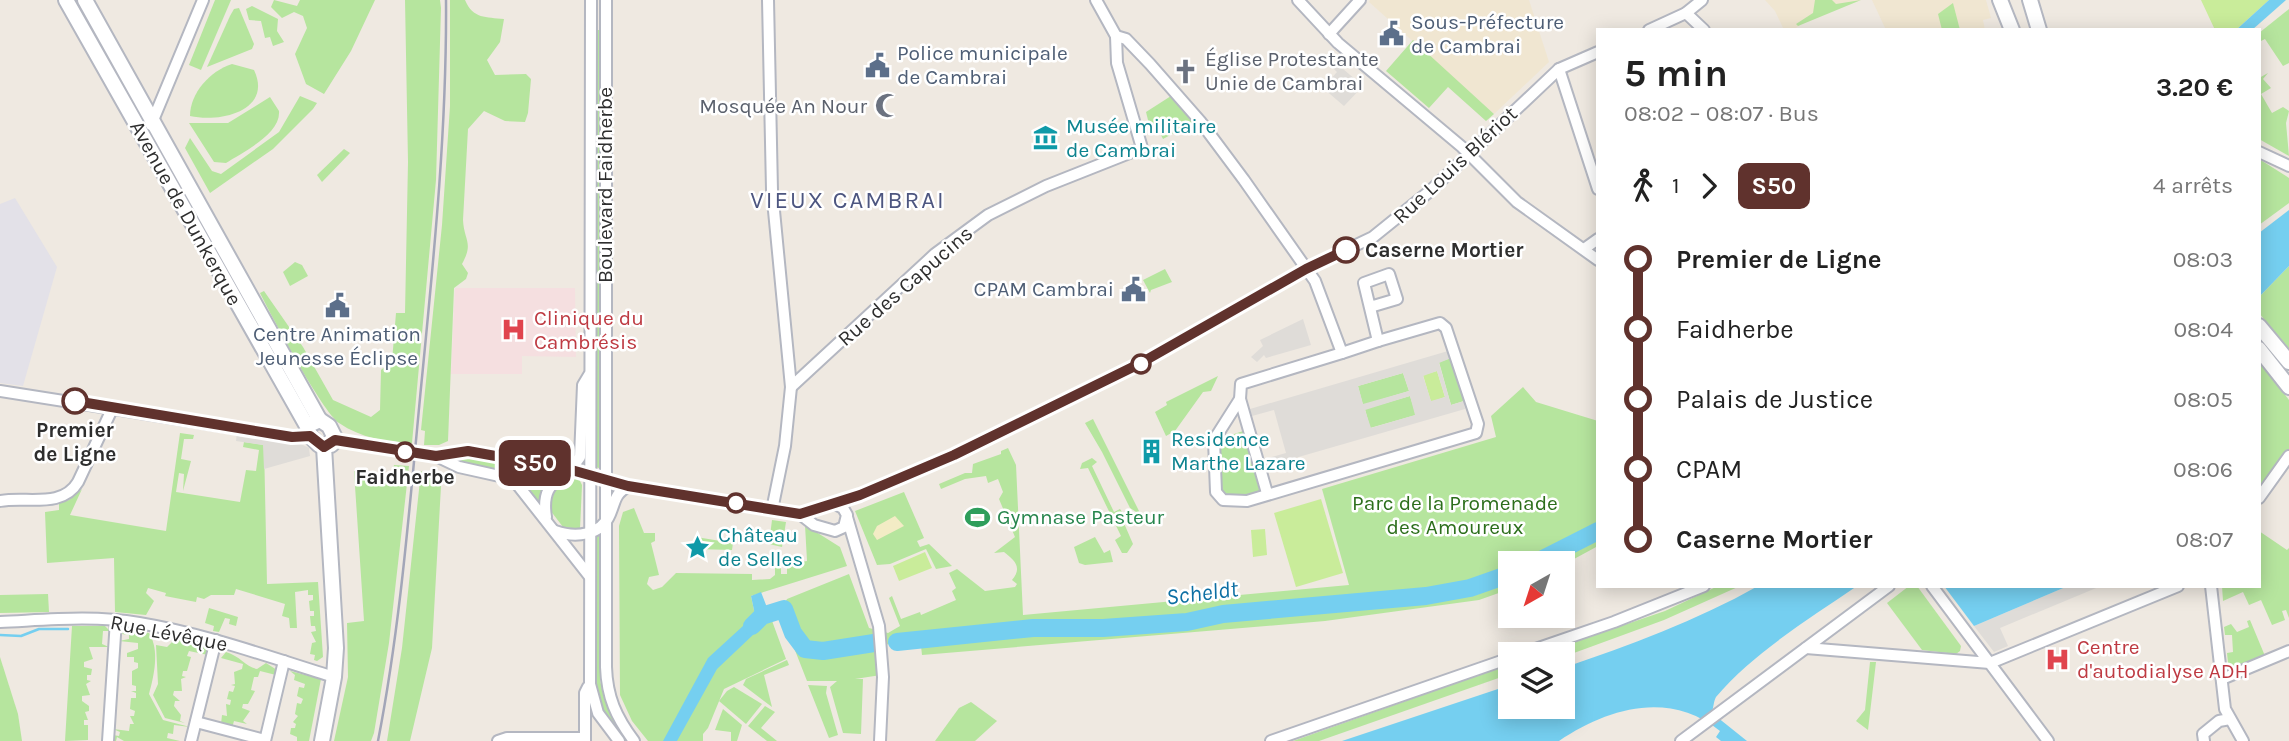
<!DOCTYPE html>
<html lang="fr">
<meta charset="utf-8">
<style>
body{margin:0;font-family:Karla,sans-serif;background:#f2f2f2;color:#222;height:100vh;display:flex;flex-direction:column;font-size:26px;white-space:nowrap}
*{box-sizing:border-box;margin:0}
p{font-size:23px;color:#767676}
.icon{flex:none;width:38px;height:38px;fill:none;stroke:currentColor;stroke-width:2;stroke-linecap:round;stroke-linejoin:round}
.map{position:relative;flex:1;overflow:hidden}
.sheet{position:absolute;left:1596px;top:28px;width:665px;height:560px;display:flex;flex-direction:column;background:#fff;border-radius:0px;box-shadow:0 4px 18px #0003}
.sheet>*{flex:none}
.badge{padding:0 14px;border-radius:10px;font-size:24px;line-height:46px}
.needle{width:46px;rotate:219deg}
.buttons{position:absolute;left:1498px;top:551px;display:grid;gap:14px}
.buttons a{display:grid;place-items:center;width:77px;height:77px;border-radius:0px;background:#fff;box-shadow:0 4px 18px #0003;font-size:35px}
.map>.badge{position:absolute;translate:-50% -50%;box-shadow:0 0 0 4px #fff}
.legs{display:flex;align-items:center;gap:10px;height:77px;padding:0 28px;font-size:23px}
.legs p{margin-inline-start:auto}
.head{display:flex;align-items:center;justify-content:space-between;height:119px;padding:0 28px}
h1{font-size:38px;font-weight:700;line-height:52px}
ul{padding:0 28px;list-style:none}
li{display:flex;align-items:center;gap:24px;height:70px;font-size:26px}
li i{display:grid;place-items:center;width:10px;height:100%;margin:0 9px;background:currentColor}
li i::after{content:'';width:18px;height:18px;margin:-9px;border:5px solid;border-radius:50%;background:#fff}
li p{margin-inline-start:auto}
li:first-child i{background:linear-gradient(#0000 50%,currentColor 0)}
li:last-child i{background:linear-gradient(currentColor 50%,#0000 0)}
.map>svg:first-child{display:block}
.industrial{fill:#e3e1e8}
.education{fill:#f0e6d1}
.medical{fill:#f5dfe0}
.green{fill:#b6e59e}
.sand{fill:#f3ecc5}
.pitch{fill:#c9ec9a}
.plaza{fill:#dfdcd8;fill-rule:evenodd}
.water{fill:#75cff0}
.lines{fill:none;stroke-linecap:round;stroke-linejoin:round}
.stream{stroke:#75cff0;stroke-width:2.5}
.river{stroke:#75cff0;stroke-width:18}
.street-casing{stroke:#b4b7c1;stroke-width:14}
.secondary-casing{stroke:#b4b7c1;stroke-width:18}
.street{stroke:#fff;stroke-width:10}
.secondary{stroke:#fff;stroke-width:14}
.rail{stroke:#a3a6b8;stroke-width:2.5}
.line-1-casing{stroke:#fff;stroke-width:16}
.line-1{stroke:#60322d;stroke-width:10}
.stop-1-dot{fill:#fff;stroke:#60322d;stroke-width:3.5}
.labels{text-anchor:middle;dominant-baseline:central;stroke-width:5;stroke-linejoin:round;paint-order:stroke}
.service-label{font-size:21px;fill:#4e5e75;stroke:#fff;text-anchor:start}
.worship-label{font-size:21px;fill:#5b616d;stroke:#fff;text-anchor:start}
.culture-label{font-size:21px;fill:#0d838f;stroke:#fff;text-anchor:start}
.street-label{font-size:21px;fill:#2e2e2e;stroke:#fff}
.stop-label{font-size:21px;font-weight:bold;fill:#2e2e2e;stroke:#fff}
.health-label{font-size:21px;fill:#be3a42;stroke:#fff;text-anchor:start}
.park-label{font-size:21px;fill:#2c6e1b;stroke:#fff}
.leisure-label{font-size:21px;fill:#27864d;stroke:#fff;text-anchor:start}
.water-label{font-size:23px;font-style:italic;fill:#0d6fa3;stroke:#fff}
.quarter-label{font-size:24px;letter-spacing:2px;fill:#4d5680;stroke:#fff}
</style>
<div class="map">
<svg width="2289" height="741" viewBox="0 0 2289 741">
<rect width="100%" height="100%" fill="#efe9e1"/>
<!-- industrial -->
<polygon class="industrial" points="15,198 57,267 23,386 0,383 0,204"/>
<!-- education -->
<g class="education">
<polygon points="1370,0 1529,0 1549,62 1494,114 1369,2"/>
<polygon points="1765,0 1861,0 1806,21 1793,30 1784,30 1775,11"/>
<polygon points="1872,0 1986,0 1991,18 1983,20 1985,30 1886,30"/>
</g>
<!-- medical -->
<polygon class="medical" points="455,288 575,288 576,357 522,356 522,374 451,374"/>
<!-- green -->
<g class="green">
<polygon points="72,0 79,0 146,121 143,123"/>
<polygon points="215,0 231,0 201,70 189,65"/>
<polygon points="274,0 297,6 300,0 375,0 351,51 324,94 306,84 295,54 307,28 303,16 294,12 282,18 271,7"/>
<path d="M405 0H440L441 8 436 180 412 443C386 442 361 438 339 423 322 411 272 317 260 293L264 291 303 347 333 400 371 417 380 410 381 370 392 361 396 313H405L408 162Z"/>
<path d="M450 0H465C473 19 486 17 504 19L500 42 487 60 495 75 526 74 531 79 528 113 525 122 505 121 484 111 468 129 463 220C464 241 474 242 462 264L468 273 466 279 454 288 448 441 439 445H424L425 431 421 430 442 225 450 106Z"/>
<polygon points="1815,0 1832,0 1836,4 1861,0 1798,26 1796,24 1813,13"/>
<polygon points="1953,3 1960,30 1942,30 1938,14"/>
<polygon points="252,6 278,19 277,31 284,42 273,46 270,37 265,38 261,21 249,20 246,9"/>
<polygon points="239,8 254,44 252,49 207,67 230,16 234,9"/>
<polygon points="2289,9 2289,63 2283,66 2265,39 2259,42 2259,33"/>
<polygon points="596,30 600,30 599,468 595,467"/>
<polygon points="1413,40 1494,114 1486,121 1448,87 1429,108 1386,71"/>
<path d="M232 64 254 70C273 110 221 123 190 116 190 93 210 71 232 64Z"/>
<polygon points="2268,73 2263,79 2271,88 2261,94 2272,113 2283,107 2289,111 2286,123 2289,156 2259,139 2259,78"/>
<polygon points="300,96 317,103 313,109 273,149 210,193 185,148 190,138 212,171 221,174 279,132"/>
<polygon points="1171,96 1194,122 1163,139 1160,133 1151,132 1146,112"/>
<path d="M270 97 279 111C281 134 243 152 226 163L214 162 189 123H228Z"/>
<polygon points="344,149 350,153 322,182 317,175"/>
<polygon points="2259,159 2289,178 2289,203 2259,225"/>
<polygon points="295,262 302,265 308,276 290,286 283,272"/>
<polygon points="2289,266 2289,349 2259,313 2259,297"/>
<polygon points="1165,269 1172,282 1151,290 1150,293 1143,280"/>
<polygon points="1451,358 1464,401 1451,405 1439,362"/>
<polygon points="2259,360 2289,400 2289,449 2259,491"/>
<polygon points="1403,373 1409,391 1363,405 1358,386"/>
<polygon points="1218,376 1211,391 1203,392 1175,431 1166,436 1155,412 1167,405 1166,402"/>
<path d="M1523 387 1536 402 1598 421V546L1563 565 1510 564V589L1479 600 1325 621 922 655 921 646 895 650 888 644 879 650 881 675 855 679H863L861 734 843 733 830 687 837 681H807L780 612 787 599 849 574 869 628 888 633 900 626 889 598 892 596 901 619 920 612 921 615 956 600 952 591 956 588 949 573 957 569 985 591 1015 587 1017 584 1012 580C1023 567 1014 560 1004 552L994 553 1015 537 999 499 1003 492 998 479 988 483 986 476 965 479 941 489 939 484 965 473H972L973 464 1001 454V451L1008 448 1016 465 1023 615 1349 585 1322 489 1496 437 1491 416Z"/>
<polygon points="1410,396 1416,415 1370,428 1365,409"/>
<polygon points="1093,419 1141,515 1130,508 1102,452 1085,423"/>
<polygon points="1243,431 1260,492 1233,500 1218,490 1217,440"/>
<polygon points="180,433 194,435 193,439 184,439 181,459 191,461 183,491 184,474 179,473 176,492 240,502 246,470 256,471 259,450 243,447 244,442 264,445 267,584 318,582 323,657 317,661 314,660 315,655 310,654 312,643 316,642 311,632 316,631 315,626 311,626 310,616 314,616 314,611 310,611 309,601 313,600 313,595 308,595 308,590 295,592 297,628 290,628 289,618 282,616 285,604 236,589 234,595 211,595 204,599 197,597 196,602 165,596 166,593 148,588 146,593 154,601 146,615 115,612 114,558 47,563 45,512 59,510 59,503 69,500 82,489 70,515 166,531"/>
<polygon points="463,455 559,471 541,505 518,477 461,464 460,458"/>
<polygon points="1092,458 1097,462 1092,466 1114,512 1120,509 1122,512 1120,514 1133,544 1127,553 1122,553 1115,540 1121,536 1088,468 1080,469 1082,463"/>
<polygon points="394,465 409,466 389,643 374,733 371,741 334,741 348,677 347,623 364,621 354,471 390,479"/>
<polygon points="421,471 441,486 432,648 410,741 387,741 402,648"/>
<polygon points="566,476 578,477 582,485 580,529 563,527 550,510 550,491"/>
<polygon points="904,492 924,538 917,541 920,547 929,544 952,566 936,569 926,549 890,564 877,565 855,511"/>
<polygon points="634,508 644,533 655,533 655,541 651,543 659,575 649,577 647,584 653,590 662,587 676,573 752,574 752,580 770,579 775,575 775,566 781,566 781,574 787,574 787,564 807,561 805,525 840,547 847,566 751,596 755,615 771,618 786,659 724,689 708,728 703,734 703,741 648,741 632,721 620,695 619,526 623,512"/>
<polygon points="772,520 786,522 782,547 769,544"/>
<polygon points="2259,531 2287,550 2289,548 2289,618 2286,610 2282,611 2285,620 2272,625 2261,600 2249,605 2243,592 2223,601 2222,586 2259,586"/>
<path d="M600 534V680C604 704 616 722 631 741H625C612 727 603 711 596 693L595 537Z"/>
<polygon points="696,537 733,543 732,550 696,549"/>
<polygon points="1095,537 1104,553 1110,550 1113,562 1085,565 1079,563 1074,547"/>
<polygon points="1718,586 1740,586 1664,620 1563,657 1539,654 1665,611"/>
<polygon points="1909,586 1917,586 1961,646 1960,651 1956,654 1922,650 1887,603"/>
<polygon points="48,594 49,612 0,613 0,595"/>
<polygon points="209,608 238,617 236,626 229,624 230,619 225,618 219,632 213,631 214,626 205,623"/>
<polygon points="2250,620 2265,656 2229,672 2227,653 2233,652 2232,635 2225,635 2224,627 2231,624 2237,632 2249,627 2247,621"/>
<polygon points="72,626 105,626 110,631 103,631 102,644 109,647 89,647 93,659 84,662 84,667 92,669 91,675 87,675 87,680 91,681 86,684 90,695 82,696 82,701 89,706 89,711 85,712 88,720 84,720 84,725 88,725 88,740 65,741"/>
<path d="M126 629 149 633C160 650 154 676 149 694L163 720 190 727 174 725 173 734 168 733 167 738 180 741H124L117 737 116 741H112L113 735 119 736 120 732 113 729 129 731 130 724H134L130 716H134L135 711 130 709 131 698H136V693L131 691H136V686L132 685V671L138 668V663L134 662V657H127V653L138 649V643L119 641 129 639V635L122 634Z"/>
<polygon points="176,638 204,645 208,649 208,655 189,651 187,656 191,657 187,671 183,671 182,676 186,677 181,679 182,691 174,691 173,695 180,701 175,701 174,706 181,715 180,721 185,723 165,718 153,695 158,684 156,645 167,647"/>
<path d="M226 652C240 656 246 667 257 669L266 663 277 670 276 675 260 671 258 677H254L251 690 255 691 248 704H243L242 708 250 711 243 721 247 724 234 721 232 728 221 724 222 715 227 716 226 704 230 705 231 700 227 699 229 691 233 692 235 686 231 685 235 684 234 672 242 669 243 664 221 658Z"/>
<polygon points="0,657 18,714 22,741 0,741"/>
<polygon points="787,660 789,665 764,675 772,707 743,685 746,679"/>
<polygon points="1870,662 1876,662 1868,730 1856,721 1865,710"/>
<polygon points="1510,664 1510,674 1319,741 1293,741"/>
<polygon points="290,671 321,679 309,741 297,741 297,737 290,734 291,728 295,728 296,724 293,722 298,716 295,714 297,703 301,704 303,699 297,696 299,687 304,688 305,684 294,680 295,675"/>
<polygon points="808,685 827,686 826,693 838,735 829,738"/>
<polygon points="734,687 762,704 746,724 719,701 727,691"/>
<polygon points="971,702 997,721 975,741 935,741 959,708"/>
<polygon points="765,706 775,712 761,728 777,741 767,741 748,726"/>
<polygon points="723,709 742,725 737,741 731,741 731,732 715,730"/>
</g>
<!-- sand -->
<polygon class="sand" points="895,516 904,526 877,540 873,534 877,526"/>
<!-- pitch -->
<g class="pitch">
<polygon points="2201,0 2269,0 2236,30 2215,30"/>
<polygon points="1437,371 1445,397 1431,402 1423,375"/>
<polygon points="1321,499 1343,573 1296,587 1274,513"/>
<polygon points="1265,529 1267,555 1253,557 1251,530"/>
<polygon points="925,552 932,568 899,581 893,566"/>
</g>
<!-- plaza -->
<g class="plaza">
<polygon points="1336,63 1363,86 1344,106 1323,88 1337,72 1332,67"/>
<polygon points="1303,319 1311,345 1266,358 1264,355 1257,362 1251,357 1263,346 1260,340"/>
<path d="M1448 351 1451 358 1439 363 1451 405 1464 401 1465 409 1267 466 1265 459 1286 453 1274 410 1252 416 1250 409ZM1437 371 1445 397 1431 401 1423 376ZM1403 373 1409 391 1363 404 1358 386ZM1410 396 1415 415 1371 428 1365 410Z"/>
<polygon points="237,433 240,437 274,439 274,442 297,442 309,448 310,456 264,469 263,445 236,441"/>
<polygon points="2068,586 2101,586 2000,628 2008,646 1994,652 1974,626"/>
</g>
<!-- water -->
<g class="water">
<polygon points="2269,0 2286,0 2252,30 2236,30"/>
<polygon points="2289,210 2289,266 2259,297 2259,233"/>
<path d="M1758 586H1857C1809 619 1753 653 1716 697 1714 700 1713 709 1712 713L1747 741H1721L1716 737 1720 731C1669 690 1608 708 1559 741H1342L1510 685V707H1563V668C1630 645 1696 621 1758 586Z"/>
<polygon points="1944,586 2068,586 1974,626"/>
<polygon points="761,592 771,618 717,669 677,741 663,741 708,658 755,615 751,596"/>
</g>
<g class="lines">
<!-- stream -->
<polyline class="stream" points="0,635 21,636 39,629 68,629"/>
<!-- river -->
<g class="river">
<polyline points="1533,564 1598,531"/>
<polyline points="752,626 762,616 784,609 793,633 805,649 823,651 874,643"/>
<polyline points="897,642 1033,628 1103,628 1187,622 1223,614 1426,596 1470,588 1510,574"/>
</g>
<defs>
<g id="street">
<polyline points="591,0 590,684 598,713 619,741"/>
<path d="M606 0V667C607 697 616 717 634 741"/>
<polyline points="768,0 772,190 791,387 785,446 772,510"/>
<polyline points="1096,0 1116,36"/>
<polyline points="1298,0 1338,43 1462,147 1517,202 1598,260"/>
<polyline points="1686,13 1704,30"/>
<polyline points="1649,30 1686,13 1702,0"/>
<polyline points="1329,34 1360,0"/>
<polyline points="1116,36 1126,39 1150,64 1200,121 1244,180 1315,281 1342,353 1378,341 1364,283 1389,274 1397,299 1370,307"/>
<polyline points="1559,69 1598,189"/>
<polyline points="151,125 203,0"/>
<polyline points="2259,152 2289,166"/>
<polyline points="1584,249 1598,239"/>
<polyline points="1342,353 1241,384 1240,399 1214,440 1216,492 1223,500 1247,501 1476,433 1478,424 1446,328 1440,323 1378,341"/>
<polyline points="791,387 935,254 988,215 1046,186 1142,148 1117,63 1116,36"/>
<polyline points="0,391 292,437 310,436"/>
<polyline points="1240,399 1267,493"/>
<polyline points="336,440 436,456 459,467 513,479 590,577"/>
<polyline points="436,456 468,451 568,469 628,486 800,514 860,495 954,455 1139,364 1306,269 1373,237 1430,191 1559,69 1598,52"/>
<polyline points="2259,498 2289,456"/>
<path d="M0 501C26 496 62 509 78 482L113 407"/>
<polyline points="800,514 814,525 835,531 844,527 847,515 843,508 833,503"/>
<path d="M546 517C540 478 564 482 580 457L583 385 589 375"/>
<polyline points="847,517 879,626 883,677 880,741"/>
<path d="M555 531C575 538 601 536 610 514 616 500 614 495 628 486"/>
<polyline points="1932,586 2048,741"/>
<polyline points="2211,586 2225,709 2243,741"/>
<path d="M0 622C46 620 93 615 139 623 206 634 269 657 334 677"/>
<polyline points="1806,648 1990,663 2178,586"/>
<polyline points="1521,654 1614,622 1704,586"/>
<polyline points="2222,679 2289,651"/>
<polyline points="196,722 265,740"/>
<polyline points="108,741 116,620"/>
<polyline points="191,741 216,640"/>
<polyline points="265,741 284,661"/>
<polyline points="498,741 507,738 585,738"/>
<polyline points="585,741 585,693 588,687"/>
<polyline points="1271,741 1510,658"/>
<polyline points="1681,741 1889,586"/>
<polyline points="2204,741 2203,734 2219,721 2230,719"/>
</g>
<g id="secondary">
<polyline points="66,0 307,426"/>
<polyline points="85,0 319,419"/>
<polyline points="2000,0 2012,30"/>
<polyline points="2030,0 2039,30"/>
<polyline points="2259,326 2289,362"/>
<polyline points="2259,349 2289,387"/>
<polygon points="320,420 329,426 336,440 331,445 319,445 310,436 307,426"/>
<polyline points="322,741 334,677 336,648 324,447"/>
</g>
</defs>
<!-- street casing -->
<use href="#street" class="street-casing"/>
<!-- secondary casing -->
<use href="#secondary" class="secondary-casing"/>
<!-- street -->
<use href="#street" class="street"/>
<!-- secondary -->
<use href="#secondary" class="secondary"/>
<!-- rail -->
<path class="rail" d="M378 741C400 628 409 513 420 398 433 265 447 133 446 0"/>
</g>
<g class="lines">
<defs>
<polyline id="line-1" points="75,401 292,437 310,436 324,447 335,440 436,456 468,451 568,469 628,486 800,514 860,495 954,455 1139,364 1306,269 1346,250"/>
</defs>
<!-- line-1 casing -->
<use href="#line-1" class="line-1-casing"/>
<!-- line-1 -->
<use href="#line-1" class="line-1"/>
</g>
<!-- icons -->
<defs>
<symbol id="civic-bare" viewBox="-9 -9 18 18"><path d="M-.6-6.5H3V-4.5H.6V-3L4-1V1h2V6H-6V1h2V-1L-.6-3ZM-1.2 2.5V6h2.4V2.5Z" fill="#5c6f8a" stroke="#fff" stroke-width="2.5" paint-order="stroke"/></symbol>
<symbol id="church-bare" viewBox="-9 -9 18 18"><path d="M-1.2-6h2.4v3.5h3.3v2.4h-3.3V6h-2.4V-.1h-3.3v-2.4h3.3Z" fill="#6b7280" stroke="#fff" stroke-width="2.5" paint-order="stroke"/></symbol>
<symbol id="mosque-bare" viewBox="-9 -9 18 18"><path d="M3.5-4.9A6 6 0 1 0 3.5 4.9A5 5 0 1 1 3.5-4.9Z" fill="#6b7280" stroke="#fff" stroke-width="2.5" paint-order="stroke"/></symbol>
<symbol id="museum-bare" viewBox="-9 -9 18 18"><path d="M0-6L6-3V-2H-6V-3ZM-5-1h2V3h-2ZM-1-1h2V3h-2ZM3-1h2V3H3ZM-6 4H6V6H-6Z" fill="#0f9aa8" stroke="#fff" stroke-width="2.5" paint-order="stroke"/></symbol>
<symbol id="hospital-bare" viewBox="-9 -9 18 18"><path d="M-5-5h3v3.5h4V-5h3V5h-3V1.5h-4V5h-3Z" fill="#e0444e" stroke="#fff" stroke-width="2.5" paint-order="stroke"/></symbol>
<symbol id="building-bare" viewBox="-9 -9 18 18"><path d="M-4-6H4V6H1V3H-1V6H-4ZM-2.5-4.3h1.7v1.8h-1.7ZM.8-4.3h1.7v1.8H.8ZM-2.5-1h1.7V.8h-1.7ZM.8-1h1.7V.8H.8Z" fill="#0f9aa8" stroke="#fff" stroke-width="2.5" paint-order="stroke"/></symbol>
<symbol id="stadium-bare" viewBox="-9 -9 18 18"><path d="M0-5a6.5 5 0 1 0 0 10a6.5 5 0 1 0 0-10ZM-3.5-1.8h7v3.6h-7Z" fill="#2e9e5b" stroke="#fff" stroke-width="2.5" paint-order="stroke"/></symbol>
<symbol id="sight-bare" viewBox="-9 -9 18 18"><path d="M0-6L1.8-2.2L6-1.7L2.9 1.2L3.7 5.4L0 3.3L-3.7 5.4L-2.9 1.2L-6-1.7L-1.8-2.2Z" fill="#0f9aa8" stroke="#fff" stroke-width="2.5" paint-order="stroke"/></symbol>
</defs>
<g fill-rule="evenodd">
<use href="#civic-bare" x="1374" y="16" width="35" height="35"/>
<use href="#civic-bare" x="860" y="48" width="35" height="35"/>
<use href="#church-bare" x="1168" y="54" width="35" height="35"/>
<use href="#mosque-bare" x="870" y="88" width="35" height="35"/>
<use href="#museum-bare" x="1028" y="120" width="35" height="35"/>
<use href="#civic-bare" x="1116" y="272" width="35" height="35"/>
<use href="#civic-bare" x="320" y="288" width="35" height="35"/>
<use href="#hospital-bare" x="496" y="312" width="35" height="35"/>
<use href="#building-bare" x="1134" y="434" width="35" height="35"/>
<use href="#stadium-bare" x="960" y="500" width="35" height="35"/>
<use href="#sight-bare" x="680" y="530" width="35" height="35"/>
<use href="#hospital-bare" x="2040" y="642" width="35" height="35"/>
</g>
<!-- markers -->
<g class="stop-1-dot">
<circle cx="1346" cy="250" r="12"/>
<circle cx="1141" cy="364" r="9"/>
<circle cx="75" cy="401" r="12"/>
<circle cx="405" cy="452" r="9"/>
<circle cx="736" cy="503" r="9"/>
</g>
<g class="labels">
<!-- service labels -->
<g class="service-label">
<text x="1411" y="22">Sous-Préfecture<tspan x="1411" dy="24">de Cambrai</tspan></text>
<text x="897" y="53">Police municipale<tspan x="897" dy="24">de Cambrai</tspan></text>
<text x="1114" y="289" text-anchor="end">CPAM Cambrai</text>
<text x="337" y="334" text-anchor="middle">Centre Animation<tspan x="337" dy="24">Jeunesse Éclipse</tspan></text>
</g>
<!-- worship labels -->
<g class="worship-label">
<text x="1205" y="59">Église Protestante<tspan x="1205" dy="24">Unie de Cambrai</tspan></text>
<text x="867" y="106" text-anchor="end">Mosquée An Nour</text>
</g>
<!-- culture labels -->
<g class="culture-label">
<text x="1066" y="126">Musée militaire<tspan x="1066" dy="24">de Cambrai</tspan></text>
<text x="1171" y="439">Residence<tspan x="1171" dy="24">Marthe Lazare</tspan></text>
<text x="718" y="535">Château<tspan x="718" dy="24">de Selles</tspan></text>
</g>
<!-- street labels -->
<g class="street-label">
<text transform="translate(1455 165) rotate(-43)">Rue Louis Blériot</text>
<text transform="translate(605 185) rotate(-90)">Boulevard Faidherbe</text>
<text transform="translate(186 213) rotate(61)">Avenue de Dunkerque</text>
<text transform="translate(905 286) rotate(-41)">Rue des Capucins</text>
<text transform="translate(169 633) rotate(11)">Rue Lévêque</text>
</g>
<!-- stop labels -->
<g class="stop-label">
<text x="1365" y="250" text-anchor="start">Caserne Mortier</text>
<text x="75" y="430">Premier<tspan x="75" dy="24">de Ligne</tspan></text>
<text x="405" y="477">Faidherbe</text>
</g>
<!-- health labels -->
<g class="health-label">
<text x="534" y="318">Clinique du<tspan x="534" dy="24">Cambrésis</tspan></text>
<text x="2077" y="647">Centre<tspan x="2077" dy="24">d'autodialyse ADH</tspan></text>
</g>
<!-- park labels -->
<g class="park-label">
<text x="1455" y="503">Parc de la Promenade<tspan x="1455" dy="24">des Amoureux</tspan></text>
</g>
<!-- leisure labels -->
<g class="leisure-label">
<text x="997" y="517">Gymnase Pasteur</text>
</g>
<!-- water labels -->
<g class="water-label">
<text transform="translate(1202 593) rotate(-7)">Scheldt</text>
</g>
<!-- quarter labels -->
<g class="quarter-label">
<text x="848" y="200">VIEUX CAMBRAI</text>
</g>
</g>
</svg>
<div class="buttons">
<a><svg class="needle" viewBox="-14 -14 28 28"><path d="M0-13l5 13h-10z" fill="#e53935"/><path d="M0 13l5-13h-10z" fill="#767676"/></svg></a>
<a><svg class="icon" aria-label="layers" viewBox="0 0 24 24"><path d="M12 4l9 5-9 5-9-5zM3 14l9 5 9-5"/></svg></a>
</div>
<b class="badge" style="left:535px;top:463px;background:#60322d;color:#fff">S50</b>
<section class="sheet">
<div class="head"><div><h1>5 min</h1><p>08:02 – 08:07 · Bus</p></div><b>3.20 €</b></div>
<div class="legs"><svg class="icon" aria-label="walk" viewBox="0 0 24 24"><circle cx="13" cy="4" r="2"/><path d="M13 8l-2 6 4 7M11 14l-3 7M7 12l3-4h3l4 4"/></svg>1<svg class="icon" aria-label="forward" viewBox="0 0 24 24"><path d="M9 5l7 7-7 7"/></svg><b class="badge" style="background:#60322d;color:#fff">S50</b><p>4 arrêts</p></div>
<ul>
<li><i style="color:#60322d"></i><b>Premier de Ligne</b><p>08:03</p></li>
<li><i style="color:#60322d"></i><span>Faidherbe</span><p>08:04</p></li>
<li><i style="color:#60322d"></i><span>Palais de Justice</span><p>08:05</p></li>
<li><i style="color:#60322d"></i><span>CPAM</span><p>08:06</p></li>
<li><i style="color:#60322d"></i><b>Caserne Mortier</b><p>08:07</p></li>
</ul>
</section>
</div>
